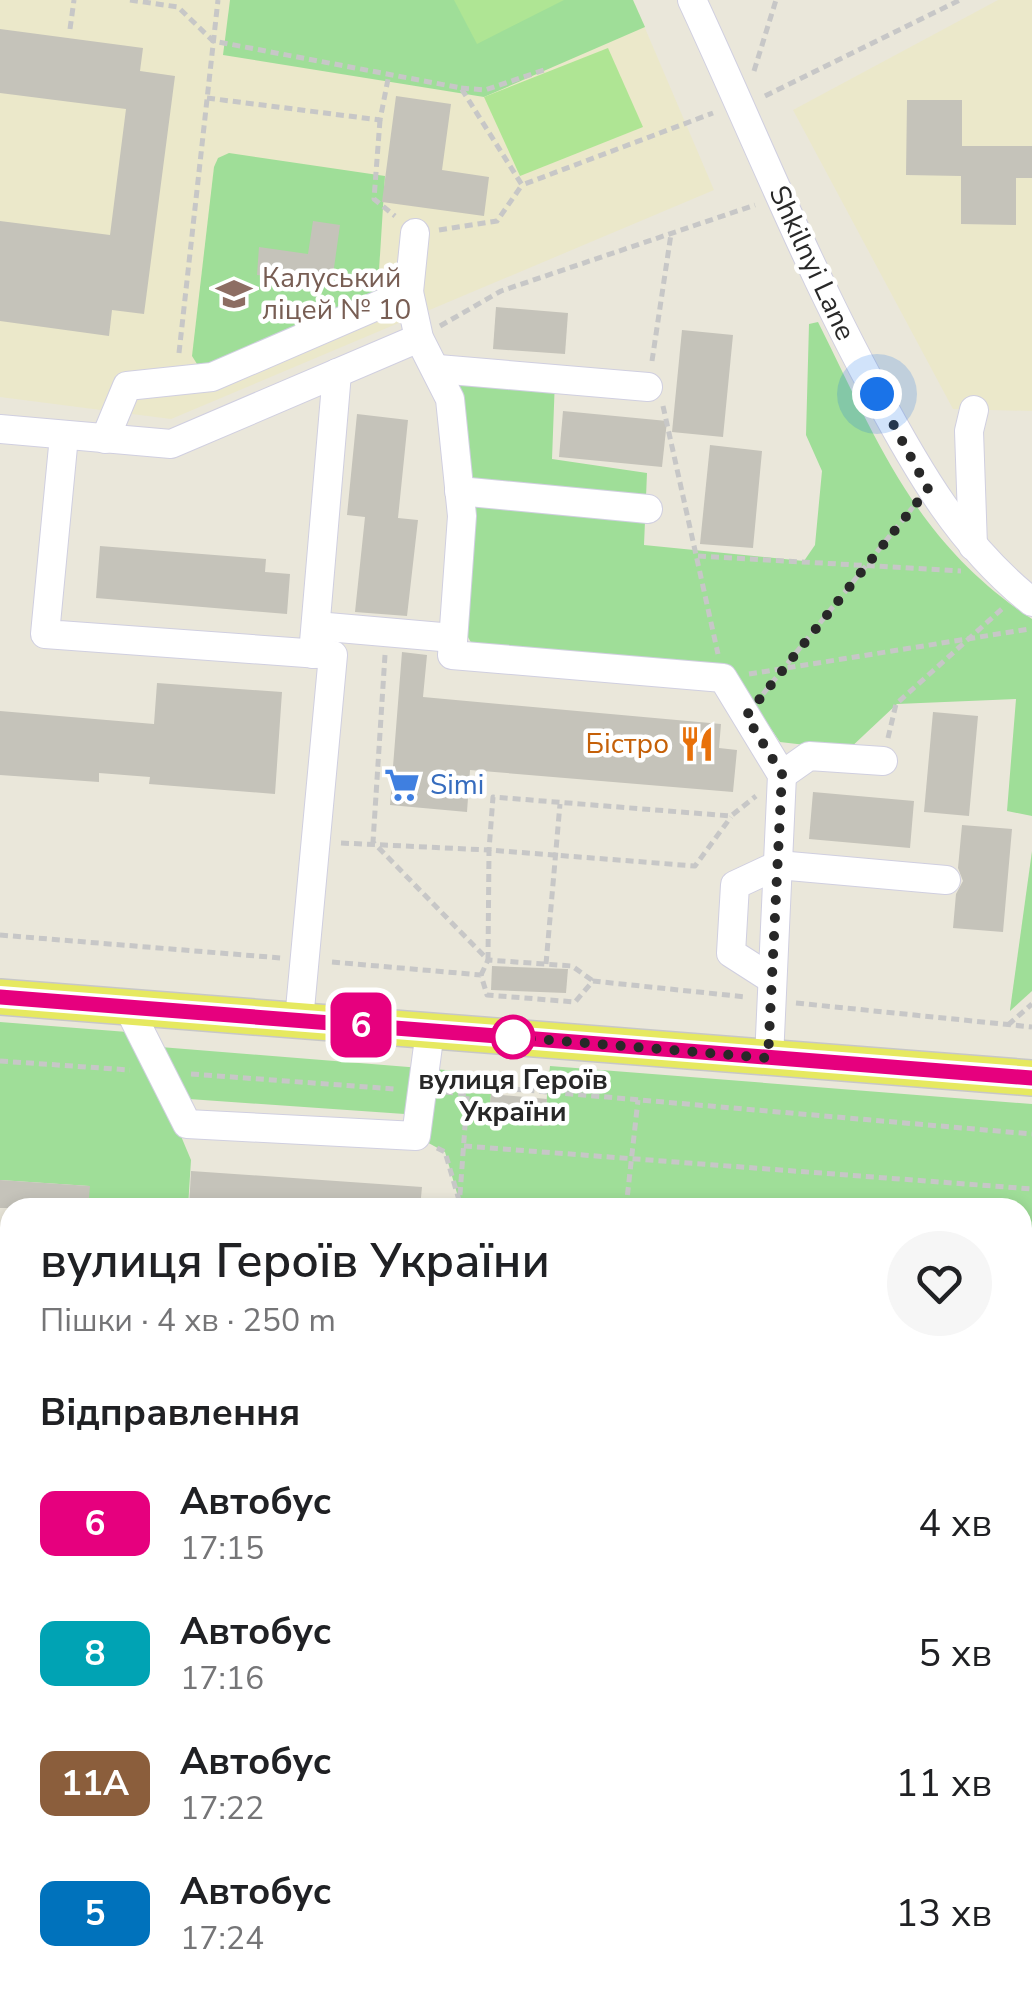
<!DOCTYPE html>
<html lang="uk">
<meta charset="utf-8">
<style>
body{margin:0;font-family:"Nunito Sans",sans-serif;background:#f6f6f6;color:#202124;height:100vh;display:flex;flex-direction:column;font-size:38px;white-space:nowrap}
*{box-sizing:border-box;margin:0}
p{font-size:32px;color:#757577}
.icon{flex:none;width:55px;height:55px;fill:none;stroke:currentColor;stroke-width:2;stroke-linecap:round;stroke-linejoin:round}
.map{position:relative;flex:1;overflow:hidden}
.drawer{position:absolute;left:0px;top:1198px;width:1032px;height:802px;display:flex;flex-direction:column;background:#fff;border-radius:30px 30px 0 0;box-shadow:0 5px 15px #0003}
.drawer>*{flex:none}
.badge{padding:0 20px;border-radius:15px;font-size:35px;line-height:65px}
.you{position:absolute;width:50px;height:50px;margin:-25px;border:8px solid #fff;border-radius:50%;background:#1a73e8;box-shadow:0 0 0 15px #1a73e833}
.map>.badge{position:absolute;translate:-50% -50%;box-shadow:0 0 0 5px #fff}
h2{padding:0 40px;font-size:38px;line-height:90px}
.round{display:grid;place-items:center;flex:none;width:105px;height:105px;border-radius:52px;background:#f6f6f6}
.head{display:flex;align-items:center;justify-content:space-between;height:170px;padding:0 40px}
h1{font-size:48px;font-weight:600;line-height:75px}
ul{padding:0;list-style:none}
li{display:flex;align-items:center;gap:30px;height:130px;padding:0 40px}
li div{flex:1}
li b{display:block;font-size:38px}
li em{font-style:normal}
li .badge{min-width:110px;font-weight:700;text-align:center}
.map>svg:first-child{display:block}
.education{fill:#ebe8ca}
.green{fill:#9fde98}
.pitch{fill:#afe594}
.building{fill:#c5c3ba}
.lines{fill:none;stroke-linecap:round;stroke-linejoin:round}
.minor-casing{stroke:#d0cfe0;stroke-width:30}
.major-casing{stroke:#c7c7c7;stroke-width:38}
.path{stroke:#c7c7c7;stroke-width:5;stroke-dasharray:8 5;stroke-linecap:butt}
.minor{stroke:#fff;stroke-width:28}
.major{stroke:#e6e960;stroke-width:35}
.line-casing{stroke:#fff;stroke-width:22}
.line{stroke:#e6007e;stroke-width:15}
.walk{stroke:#282828;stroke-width:10;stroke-dasharray:0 18}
.stop-dot{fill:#fff;stroke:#e6007e;stroke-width:5}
.labels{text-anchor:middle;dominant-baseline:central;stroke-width:9;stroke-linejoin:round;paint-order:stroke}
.street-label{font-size:28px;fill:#282828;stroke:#fff}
.education-label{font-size:28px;fill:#785e54;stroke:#fff;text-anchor:start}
.food-label{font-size:28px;fill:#c56008;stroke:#fff;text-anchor:end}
.shop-label{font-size:28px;fill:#366cbe;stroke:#fff;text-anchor:start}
.stop-label{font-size:28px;font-weight:bold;fill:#282828;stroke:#fff}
</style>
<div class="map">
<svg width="1032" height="1998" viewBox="0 0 1032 1998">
<rect width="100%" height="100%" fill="#eae7da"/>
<!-- education -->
<g class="education">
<polygon points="0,0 633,0 714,190 171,419 0,397"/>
<polygon points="998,0 1032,0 1032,411 953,409 793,110"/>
</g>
<!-- green -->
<g class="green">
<polygon points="230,0 633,0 645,27 484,97 223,55"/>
<polygon points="229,153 385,176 378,286 373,294 209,367 197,364 192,356 214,167 218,158"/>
<path d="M818 322C878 442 915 542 1032 619V816L1007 811 1016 699 897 704 848 750 780 742 727 665 473 646 455 614 450 399 464 371 555 379 552 459 647 473 644 545 804 561 815 545 822 471 806 435 809 324Z"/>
<polygon points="1032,851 1032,991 1010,1011 1010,1010"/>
<polygon points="0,1022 140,1033 148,1046 458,1071 468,1093 491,1094 489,1121 544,1126 550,1066 1032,1104 1032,1254 1023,1253 1022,1208 461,1207 445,1152 423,1140 419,1115 189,1099 178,1129 191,1160 188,1207 88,1204 89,1186 0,1180"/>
<rect x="1022" y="1304" width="10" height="356"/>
<polygon points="0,1589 10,1590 10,1726 0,1724"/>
<polygon points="1023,1738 1032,1739 1032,1886 1023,1880"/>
<polygon points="10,1785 10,1990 54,1990 53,1998 0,1998 0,1790"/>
<polygon points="484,1990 773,1990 772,1998 473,1998"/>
</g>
<!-- pitch -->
<g class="pitch">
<polygon points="454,0 564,0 477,44"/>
<polygon points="608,48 643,127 520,176 484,97"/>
</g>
<!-- building -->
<g class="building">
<polygon points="0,29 143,48 140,71 175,76 144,314 112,310 109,336 0,321 0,221 110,235 126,109 0,93"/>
<polygon points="396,96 451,104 442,170 489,177 484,216 382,202"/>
<polygon points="907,100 962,100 962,146 1032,146 1032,178 1016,178 1016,225 961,224 961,176 906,175"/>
<polygon points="313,221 340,225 332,282 257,275 259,247 308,254"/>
<polygon points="496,307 568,313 565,354 493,349"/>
<polygon points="682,330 733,335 723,437 672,432"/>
<polygon points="563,411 667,421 662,467 559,457"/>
<polygon points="357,414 408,420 398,518 418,520 407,616 355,612 365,517 347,515"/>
<polygon points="710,445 762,451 753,548 700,544"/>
<polygon points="100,546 266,559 265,572 290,574 287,614 96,598"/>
<polygon points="402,652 427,655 423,697 721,724 719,748 737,750 733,792 470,770 467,812 390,805"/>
<polygon points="157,683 282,692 275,794 149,784 150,777 99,773 99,782 0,775 0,711 154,724"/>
<polygon points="933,712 978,716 969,816 924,812"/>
<polygon points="813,792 914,801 910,848 809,839"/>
<polygon points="962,825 1012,829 1003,932 953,928 956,894 963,881 958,868"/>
<polygon points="492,966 568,969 566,993 491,990"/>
<polygon points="491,1094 547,1099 544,1126 488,1121"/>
<polygon points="191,1171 422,1187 420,1208 189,1208"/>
<polygon points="0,1180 90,1186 88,1208 0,1208"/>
</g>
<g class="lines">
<defs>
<g id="minor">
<path d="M692 0C753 131 806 265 875 391 918 471 960 545 1032 602"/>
<polyline points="409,292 419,338 450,399 462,516 452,655 723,678 782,775 769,1058"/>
<polyline points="438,369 648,387"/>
<polyline points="0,429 171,444 419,338"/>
<polyline points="64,436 45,634 333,655 299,1020"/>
<polyline points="105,439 127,386 212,377 409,292 415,233"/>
<polyline points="459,491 648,509"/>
<polyline points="973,546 969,431 974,410"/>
<polyline points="316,626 453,638"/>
<polyline points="313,654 337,373"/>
<polyline points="782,775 809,756 883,761"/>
<polyline points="770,978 731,953 735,885 778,865 946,880"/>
<polyline points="128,1007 187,1124 416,1136 430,1031"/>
<polyline points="1022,1381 1032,1381"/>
<polyline points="0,1563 10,1563"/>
<polyline points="0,1848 10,1849"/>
<polyline points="1022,1951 1032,1946"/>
<polyline points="82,1998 82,1990"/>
<polyline points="473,1998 484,1990"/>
<polyline points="982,1998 983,1990"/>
</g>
<polyline id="major" points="0,997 1032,1078"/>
</defs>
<!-- minor casing -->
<use href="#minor" class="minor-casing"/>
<!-- major casing -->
<use href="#major" class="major-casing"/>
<!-- path -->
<g class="path">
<polyline points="130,0 178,7 213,41 461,88 522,185 713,113"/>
<polyline points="70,29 74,0"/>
<polyline points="754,71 776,0"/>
<polyline points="461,88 485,90 544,70"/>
<polyline points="765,96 960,0"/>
<polyline points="207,98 380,120 389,74"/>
<polyline points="380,120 374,199 395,216"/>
<polyline points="439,230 497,221 522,185"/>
<polyline points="440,326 501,291 755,205"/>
<polyline points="179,353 218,0"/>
<polyline points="652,361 671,234"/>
<polyline points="663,406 718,654"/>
<polyline points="698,556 961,571"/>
<polyline points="385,655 373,842 488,960"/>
<polyline points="749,674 1029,629"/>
<polyline points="763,694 913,507"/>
<polyline points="888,738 896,704 1003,608"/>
<polyline points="341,843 489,850 493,797 731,816 756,796"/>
<polyline points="0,935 281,958"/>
<polyline points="488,960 489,850 695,866 731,817"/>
<polyline points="332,962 481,975 487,995 575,1002 593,981 746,997"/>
<polyline points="546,964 560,804"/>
<polyline points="481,975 488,960 572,966 593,981"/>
<polyline points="796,1003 1032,1027"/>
<polyline points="1008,1025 1032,1004"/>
<polyline points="0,1061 130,1070"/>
<polyline points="191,1074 395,1089"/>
<polyline points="445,1092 467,1094"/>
<polyline points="464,1146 1032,1189"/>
<polyline points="437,1148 445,1152 459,1200"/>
<polyline points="459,1208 468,1085 1032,1134"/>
<polyline points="626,1208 638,1100"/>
<polyline points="1022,1440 1032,1441"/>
<polyline points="747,1998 747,1990"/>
</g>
<!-- minor -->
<use href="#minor" class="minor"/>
<!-- major -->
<use href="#major" class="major"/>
</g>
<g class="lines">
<defs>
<polyline id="line" points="0,997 1032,1078"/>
</defs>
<!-- line casing -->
<use href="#line" class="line-casing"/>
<!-- line -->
<use href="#line" class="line"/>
<!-- walk -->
<polyline class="walk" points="513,1037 768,1058 782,774 746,716 928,489 877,394"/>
</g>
<!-- icons -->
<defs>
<symbol id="school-bare" viewBox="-9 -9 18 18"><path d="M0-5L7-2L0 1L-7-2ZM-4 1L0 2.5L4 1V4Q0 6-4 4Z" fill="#8d6e63" stroke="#fff" stroke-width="2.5" paint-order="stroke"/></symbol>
<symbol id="restaurant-bare" viewBox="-9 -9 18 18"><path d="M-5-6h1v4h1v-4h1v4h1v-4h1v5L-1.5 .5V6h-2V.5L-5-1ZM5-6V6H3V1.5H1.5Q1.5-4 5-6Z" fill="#e8710a" stroke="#fff" stroke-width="2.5" paint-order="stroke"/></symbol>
<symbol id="supermarket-bare" viewBox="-9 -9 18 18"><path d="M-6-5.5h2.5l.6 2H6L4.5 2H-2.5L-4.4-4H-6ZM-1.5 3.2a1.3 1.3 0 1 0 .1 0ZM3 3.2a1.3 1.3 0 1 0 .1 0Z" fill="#3f7fe0" stroke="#fff" stroke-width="2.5" paint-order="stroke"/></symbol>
</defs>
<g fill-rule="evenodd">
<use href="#school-bare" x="209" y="269" width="50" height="50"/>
<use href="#restaurant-bare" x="672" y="719" width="50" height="50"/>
<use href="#supermarket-bare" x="377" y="760" width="50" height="50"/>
</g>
<!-- markers -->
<circle class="stop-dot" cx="513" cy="1037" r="20"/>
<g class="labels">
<!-- street labels -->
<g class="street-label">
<text transform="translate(812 263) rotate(65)">Shkilnyi Lane</text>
</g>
<!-- education labels -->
<g class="education-label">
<text x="262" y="278">Калуський<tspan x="262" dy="32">ліцей № 10</tspan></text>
</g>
<!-- food labels -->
<g class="food-label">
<text x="669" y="744">Бістро</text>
</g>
<!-- shop labels -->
<g class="shop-label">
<text x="430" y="785">Simi</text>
</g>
<!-- stop labels -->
<g class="stop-label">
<text x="513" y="1080">вулиця Героїв<tspan x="513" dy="32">України</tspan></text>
</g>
</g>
</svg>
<div class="you" style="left:877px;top:394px"></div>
<b class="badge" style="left:361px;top:1025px;background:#e6007e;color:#fff">6</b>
<section class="drawer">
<div class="head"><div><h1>вулиця Героїв України</h1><p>Пішки · 4 хв · 250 m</p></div><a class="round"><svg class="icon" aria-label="heart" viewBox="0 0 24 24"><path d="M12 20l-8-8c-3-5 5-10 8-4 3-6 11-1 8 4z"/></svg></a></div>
<h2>Відправлення</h2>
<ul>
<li><span class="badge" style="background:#e6007e;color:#fff">6</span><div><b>Автобус</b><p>17:15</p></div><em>4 хв</em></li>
<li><span class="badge" style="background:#00a3b4;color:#fff">8</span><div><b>Автобус</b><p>17:16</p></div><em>5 хв</em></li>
<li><span class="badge" style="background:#8b5e3c;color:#fff">11А</span><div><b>Автобус</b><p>17:22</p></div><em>11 хв</em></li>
<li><span class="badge" style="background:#0072bc;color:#fff">5</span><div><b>Автобус</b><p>17:24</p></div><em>13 хв</em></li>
</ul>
</section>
</div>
